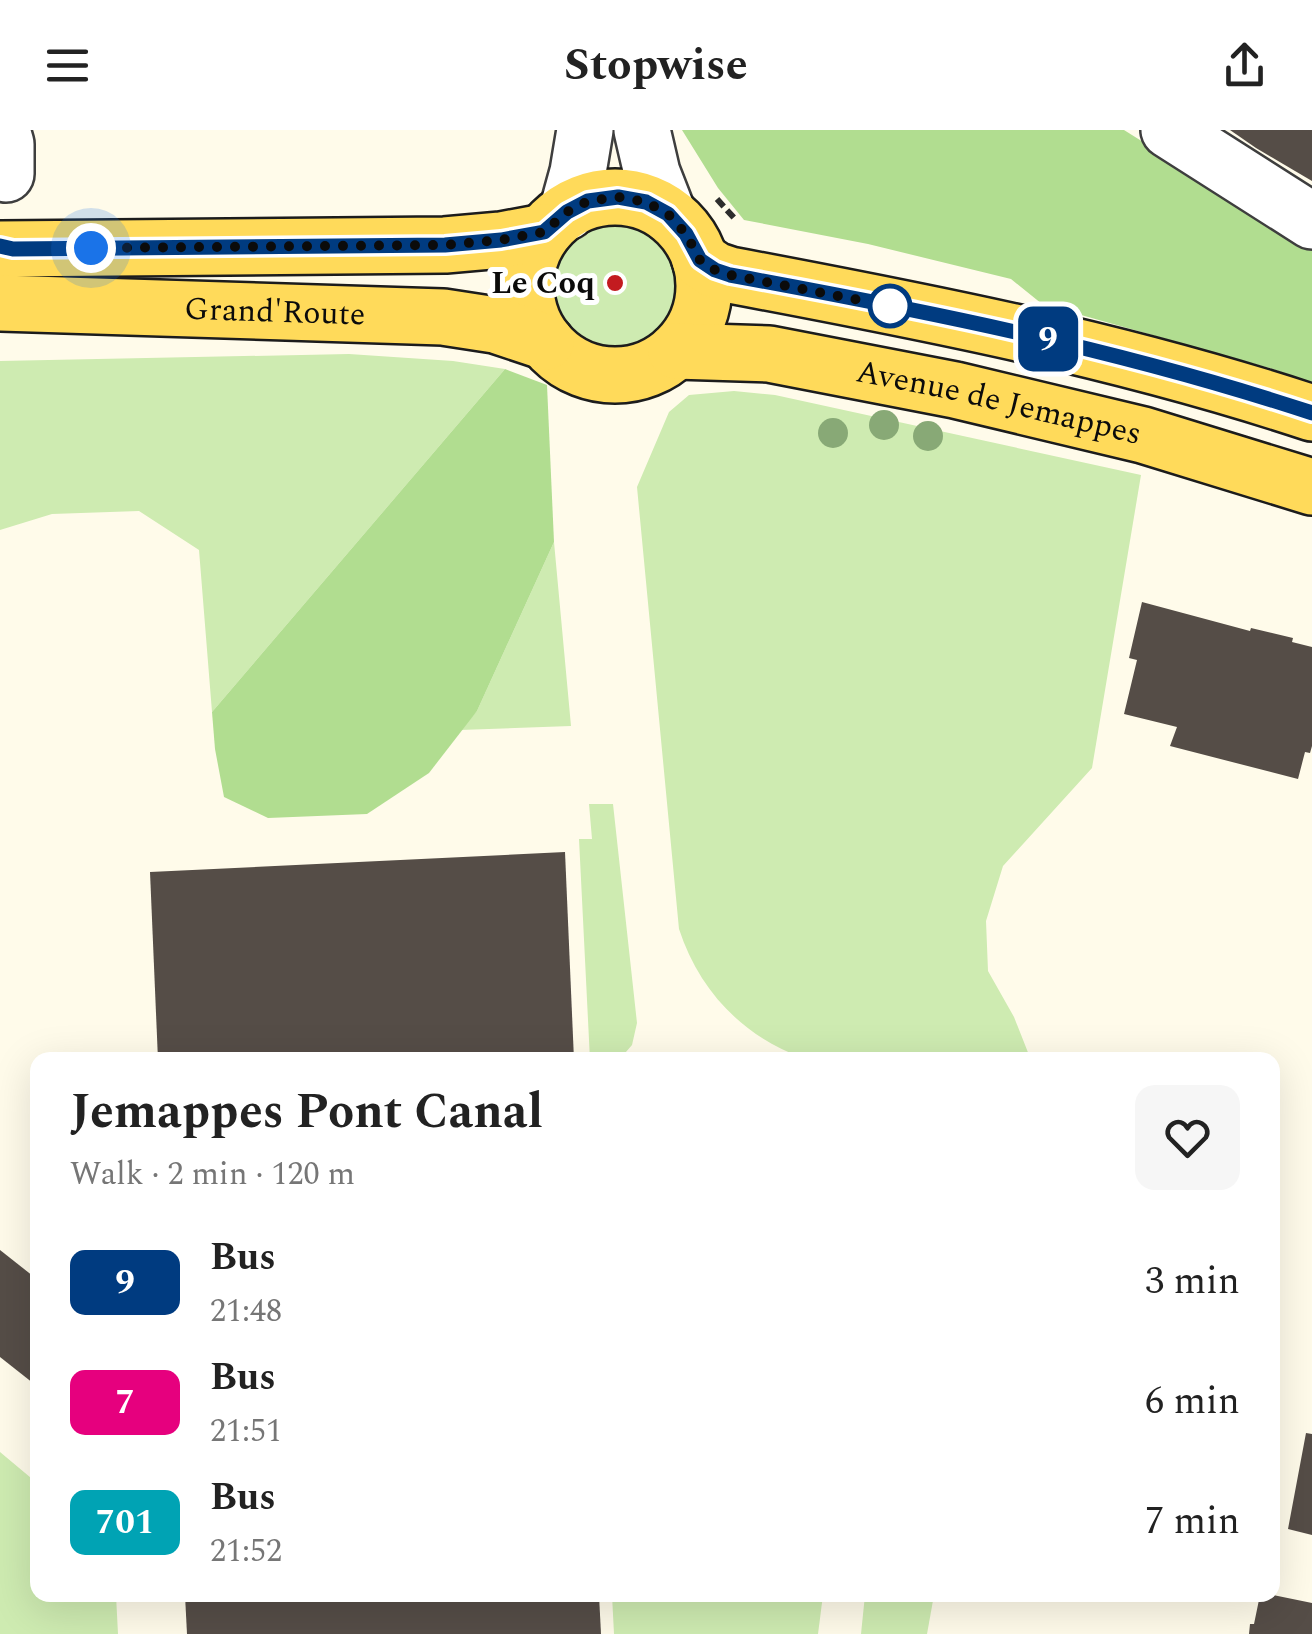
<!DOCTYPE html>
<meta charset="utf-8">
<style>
body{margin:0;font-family:Spectral,serif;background:#f6f6f6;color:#222;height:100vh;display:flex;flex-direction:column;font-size:38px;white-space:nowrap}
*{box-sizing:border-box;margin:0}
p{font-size:32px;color:#767676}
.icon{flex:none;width:55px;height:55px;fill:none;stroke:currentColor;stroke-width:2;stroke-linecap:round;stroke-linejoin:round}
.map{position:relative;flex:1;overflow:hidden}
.details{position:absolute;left:30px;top:922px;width:1250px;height:550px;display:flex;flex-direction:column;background:#fff;border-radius:20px;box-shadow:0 10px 40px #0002}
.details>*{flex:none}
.badge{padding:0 20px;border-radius:15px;font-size:35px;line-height:65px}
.you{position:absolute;width:50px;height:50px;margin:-25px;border:8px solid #fff;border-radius:50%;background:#1a73e8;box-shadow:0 0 0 15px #1a73e833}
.map>.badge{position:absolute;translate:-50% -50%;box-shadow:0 0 0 5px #fff}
.round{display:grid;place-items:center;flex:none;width:105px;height:105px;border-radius:20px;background:#f6f6f6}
.headline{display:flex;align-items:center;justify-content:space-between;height:170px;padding:0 40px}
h1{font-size:48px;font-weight:700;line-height:75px}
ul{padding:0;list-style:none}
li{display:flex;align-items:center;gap:30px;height:120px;padding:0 40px}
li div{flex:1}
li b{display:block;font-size:38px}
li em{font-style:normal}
li .badge{min-width:110px;font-weight:700;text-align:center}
header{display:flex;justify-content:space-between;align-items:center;height:130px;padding:0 40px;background:#fff;font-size:45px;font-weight:700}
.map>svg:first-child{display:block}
.green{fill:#ceebb1}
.forest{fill:#b1dd90}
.building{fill:#554d47}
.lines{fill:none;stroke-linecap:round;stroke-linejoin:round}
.minor-casing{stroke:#3e3e3e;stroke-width:60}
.major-casing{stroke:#1c1c1c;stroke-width:60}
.path{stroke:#2d2d2d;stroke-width:6;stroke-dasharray:10 5;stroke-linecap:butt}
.minor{stroke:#fff;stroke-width:55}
.major{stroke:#ffda5a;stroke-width:55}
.tree{fill:#88a976}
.line-casing{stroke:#fff;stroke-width:22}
.line{stroke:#003b80;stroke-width:15}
.walk{stroke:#0b0b0b;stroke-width:10;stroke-dasharray:0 18}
.poi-dot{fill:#c31b20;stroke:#fff;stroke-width:4}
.stop-dot{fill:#fff;stroke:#003b80;stroke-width:5}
.labels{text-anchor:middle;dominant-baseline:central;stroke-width:10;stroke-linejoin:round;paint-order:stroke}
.poi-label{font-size:32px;font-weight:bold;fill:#0b0b0b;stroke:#fff;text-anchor:end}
.street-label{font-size:32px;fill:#0b0b0b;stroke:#fff}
</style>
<header><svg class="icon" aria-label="menu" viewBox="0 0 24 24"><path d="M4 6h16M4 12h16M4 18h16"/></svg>Stopwise<svg class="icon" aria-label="share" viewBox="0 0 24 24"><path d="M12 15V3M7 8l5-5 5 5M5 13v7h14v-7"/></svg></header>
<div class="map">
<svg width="1312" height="1504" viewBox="0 0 1312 1504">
<rect width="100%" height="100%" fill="#fffbea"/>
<!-- green -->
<g class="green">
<circle cx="614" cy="152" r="67"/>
<polygon points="349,224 453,231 505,239 212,582 199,420 139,381 52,384 0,400 0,231"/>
<path d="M734 261 775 265 1141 345 1092 638 1003 736 986 791 988 841 1014 887 1029 925 1028 930C974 930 919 930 865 930 846 930 820 935 803 928 742 906 699 860 679 799L637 357 669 282 689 265Z"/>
<polygon points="554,412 571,596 460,600 477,581"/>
<polygon points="589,674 613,674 637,893 632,915 619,930 590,930 579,709 592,709"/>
<polygon points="0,1322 37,1353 38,1465 116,1465 118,1504 0,1504"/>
<polygon points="612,1465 823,1465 818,1504 614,1504"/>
<polygon points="865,1465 934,1465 927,1504 861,1504"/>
</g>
<!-- forest -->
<g class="forest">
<polygon points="682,0 1124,0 1312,118 1312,253 1273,239 1042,174 1011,149 868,114 744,90 718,58"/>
<polygon points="505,239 547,255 554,412 477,581 429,643 367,684 268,688 224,667 215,619 212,582"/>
</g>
<!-- building -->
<g class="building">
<polygon points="1230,0 1312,0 1312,51 1256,18"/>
<polygon points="1142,472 1250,501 1251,498 1293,508 1292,512 1312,517 1312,616 1310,623 1305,622 1298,649 1170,616 1177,597 1124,584 1137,530 1129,528"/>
<polygon points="565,722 574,930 158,930 150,742"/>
<polygon points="0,1120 38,1150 38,1257 0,1227"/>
<polygon points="1306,1303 1312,1304 1312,1405 1288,1399"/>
<polygon points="185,1465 599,1465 601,1504 187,1504"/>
<polygon points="1260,1465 1273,1465 1312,1473 1312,1504 1249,1504 1250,1494 1254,1494"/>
</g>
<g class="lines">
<defs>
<g id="minor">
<polyline points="2,0 6,14 6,44"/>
<polyline points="642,0 652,43 668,84"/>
<polyline points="1169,0 1312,91"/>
<polyline points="567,82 578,42 585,0"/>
</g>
<g id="major">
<circle cx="615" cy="156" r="89"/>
<polyline points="0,119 445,115 501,110 544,102"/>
<path d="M700 130 715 140 730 145C927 182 1122 220 1312 283"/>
<path id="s1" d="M0 173 443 187 495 195 546 212"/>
<path id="s2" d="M676 221 769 224 955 260 1143 305 1312 357"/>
</g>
</defs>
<!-- minor casing -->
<use href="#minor" class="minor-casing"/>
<!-- major casing -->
<use href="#major" class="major-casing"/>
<!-- path -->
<polyline class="path" points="717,69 735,89"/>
<!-- minor -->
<use href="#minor" class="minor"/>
<!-- major -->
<use href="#major" class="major"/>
</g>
<!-- trees -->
<g class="tree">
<circle cx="884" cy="295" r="15"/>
<circle cx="833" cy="303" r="15"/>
<circle cx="928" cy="306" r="15"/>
</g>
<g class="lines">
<defs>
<path id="line" d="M0 116 13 119 445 115 501 110 544 102 567 82 588 71 618 67 646 72 668 84 686 104 700 130 715 140 730 145C927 181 1122 220 1312 283"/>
</defs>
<!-- line casing -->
<use href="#line" class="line-casing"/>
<!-- line -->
<use href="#line" class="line"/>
<!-- walk -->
<polyline class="walk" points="91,118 445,115 501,110 544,102 567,82 588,71 618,67 646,72 668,84 686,104 700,130 715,140 730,145 890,176"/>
</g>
<!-- markers -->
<circle class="poi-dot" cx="615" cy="153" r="10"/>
<circle class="stop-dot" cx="890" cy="176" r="20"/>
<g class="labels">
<!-- poi labels -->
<g class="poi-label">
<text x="595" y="153">Le Coq</text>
</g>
<!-- street labels -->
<g class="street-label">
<text stroke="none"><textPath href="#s1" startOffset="275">Grand'Route</textPath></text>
<text stroke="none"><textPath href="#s2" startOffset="328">Avenue de Jemappes</textPath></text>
</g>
</g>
</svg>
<div class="you" style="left:91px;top:118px"></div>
<b class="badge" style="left:1048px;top:209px;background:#003b80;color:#fff">9</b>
<section class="details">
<div class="headline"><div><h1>Jemappes Pont Canal</h1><p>Walk · 2 min · 120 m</p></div><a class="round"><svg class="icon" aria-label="heart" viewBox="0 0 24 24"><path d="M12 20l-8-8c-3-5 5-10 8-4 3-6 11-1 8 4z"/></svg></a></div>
<ul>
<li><span class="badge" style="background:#003b80;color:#fff">9</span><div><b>Bus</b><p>21:48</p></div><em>3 min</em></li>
<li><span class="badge" style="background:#e6007e;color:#fff">7</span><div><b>Bus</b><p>21:51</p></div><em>6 min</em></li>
<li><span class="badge" style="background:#00a3b4;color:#fff">701</span><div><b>Bus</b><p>21:52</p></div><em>7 min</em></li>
</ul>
</section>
</div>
